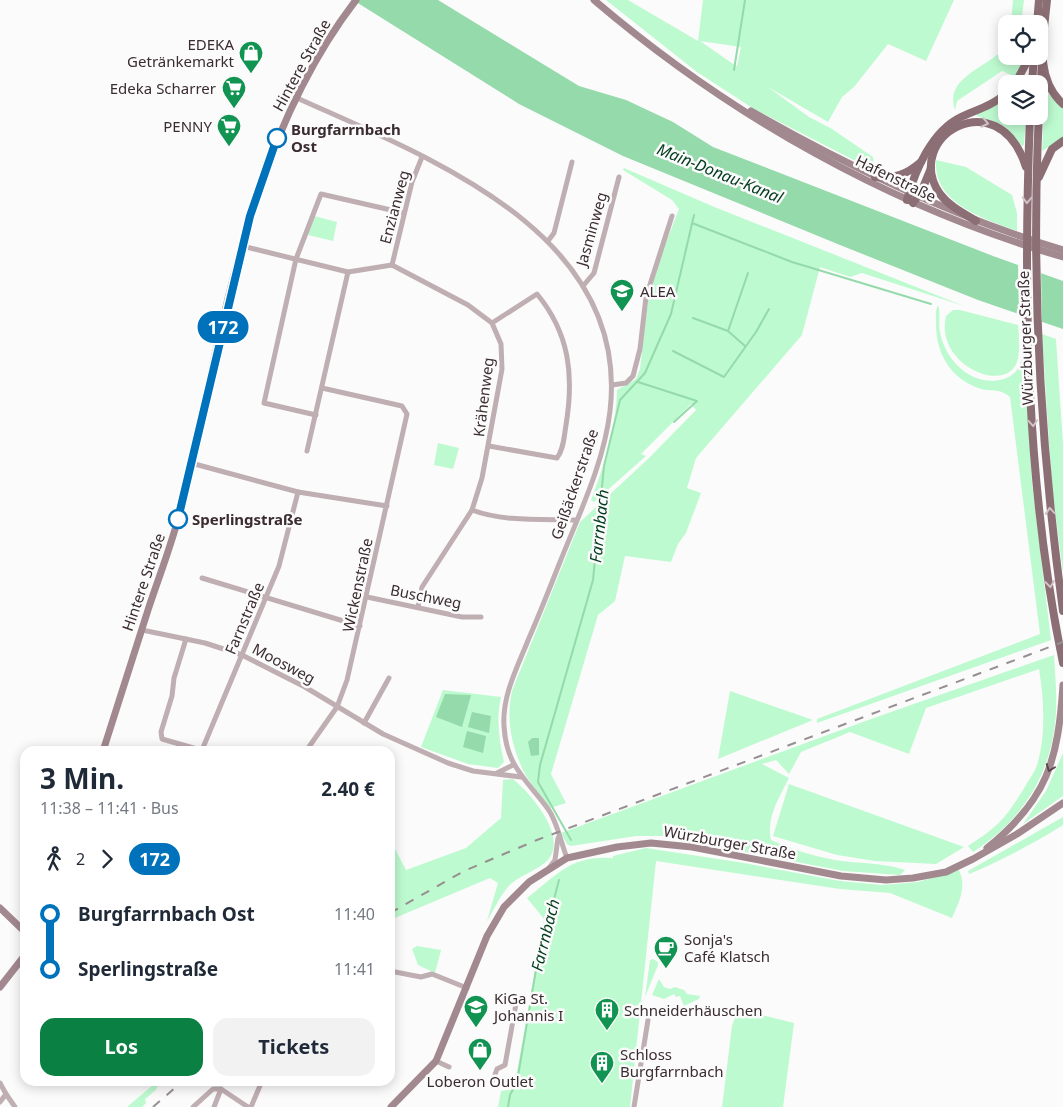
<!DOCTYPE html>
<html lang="de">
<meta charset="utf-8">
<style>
body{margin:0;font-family:"Noto Sans",sans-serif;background:#f2f2f3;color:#1f2937;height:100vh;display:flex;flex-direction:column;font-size:19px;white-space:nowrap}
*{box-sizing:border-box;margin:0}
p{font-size:16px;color:#747a83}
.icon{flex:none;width:28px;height:28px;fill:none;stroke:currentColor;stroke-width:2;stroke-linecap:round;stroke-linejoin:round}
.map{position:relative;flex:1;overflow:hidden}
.sheet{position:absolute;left:20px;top:746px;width:375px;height:340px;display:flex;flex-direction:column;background:#fff;border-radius:15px;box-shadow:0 2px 12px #0003}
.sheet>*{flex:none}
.badge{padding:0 10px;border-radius:16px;font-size:18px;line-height:32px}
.fabs{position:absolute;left:998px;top:15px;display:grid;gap:10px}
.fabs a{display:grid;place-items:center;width:50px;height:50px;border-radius:10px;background:#fff;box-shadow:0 2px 12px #0003;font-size:25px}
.map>.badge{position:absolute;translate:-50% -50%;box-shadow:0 0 0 2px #fff}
.legs{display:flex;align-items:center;gap:8px;height:55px;padding:0 20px;font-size:16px}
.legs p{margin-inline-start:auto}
.overview{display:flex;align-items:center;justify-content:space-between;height:85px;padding:0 20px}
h1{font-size:28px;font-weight:700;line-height:38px}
.cta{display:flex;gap:10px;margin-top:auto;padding:10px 20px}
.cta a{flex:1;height:58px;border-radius:15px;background:#0b8043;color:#fff;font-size:20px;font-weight:700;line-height:58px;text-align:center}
.cta a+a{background:#f2f2f3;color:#1f2937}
ul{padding:0 20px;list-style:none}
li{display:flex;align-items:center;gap:18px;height:55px;font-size:19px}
li i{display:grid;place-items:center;width:8px;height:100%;margin:0 6px;background:currentColor}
li i::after{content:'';width:12px;height:12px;margin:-6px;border:4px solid;border-radius:50%;background:#fff}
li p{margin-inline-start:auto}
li:first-child i{background:linear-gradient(#0000 50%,currentColor 0)}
li:last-child i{background:linear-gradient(currentColor 50%,#0000 0)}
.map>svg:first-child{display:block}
.green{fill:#befad0;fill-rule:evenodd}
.water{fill:#94daaa}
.pier{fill:#fbfbfb}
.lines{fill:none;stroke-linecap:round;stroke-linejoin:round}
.stream{stroke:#94daaa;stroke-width:2}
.street{stroke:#bfaeb2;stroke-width:5}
.secondary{stroke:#a2898f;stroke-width:7}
.primary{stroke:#8c6f75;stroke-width:8}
.rail{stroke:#978f91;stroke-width:2;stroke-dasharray:9 9;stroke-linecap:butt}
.oneway{stroke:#cfc3c5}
.oneway2{stroke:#5a484c}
.line-1-casing{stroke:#fff;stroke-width:11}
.line-1{stroke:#0072bc;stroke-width:8}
.stop-1-dot{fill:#fff;stroke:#0072bc;stroke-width:2.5}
.labels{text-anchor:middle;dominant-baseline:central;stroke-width:5;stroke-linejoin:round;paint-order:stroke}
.poi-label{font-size:15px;fill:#3b2c30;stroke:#fbfbfb;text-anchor:start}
.street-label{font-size:15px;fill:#3b2c30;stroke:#fbfbfb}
.stop-label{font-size:15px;font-weight:bold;fill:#3b2c30;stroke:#fbfbfb;text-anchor:start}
.water-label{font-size:16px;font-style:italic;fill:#013a1c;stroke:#fbfbfb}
</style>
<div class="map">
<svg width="1063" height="1107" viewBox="0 0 1063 1107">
<rect width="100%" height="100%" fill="#fbfbfb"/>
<!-- green -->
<g class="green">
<path d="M606 0H628L698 41 703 0H954L926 61 888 44 854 87 842 97 828 122 768 87 809 117 832 129 873 157 875 171 754 109 697 72ZM700 41 741 47 737 66H736Z"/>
<polygon points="1013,0 1024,0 1021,24 1011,24"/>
<path d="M1006 45V56H1025L1016 77 1002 71 957 101 955 110C943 76 992 67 1006 45Z"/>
<polygon points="1045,91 1063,107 1063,138 1042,151"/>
<polygon points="1006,96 1006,116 1026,116 1024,145 1022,146 1004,126 977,116 977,113"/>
<path d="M936 160 966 167 1012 195 1017 213V231C982 218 933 203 936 160Z"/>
<path d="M624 168 712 206 964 306 862 273 850 277 820 267 802 335 696 458 687 488 701 493 686 533 678 544 671 562 625 556 615 601 598 615 551 774 566 803 550 808C542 796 529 783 523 770 511 744 506 719 512 691L580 522 648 459 696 410 691 404 641 454 646 456 594 502 591 500C605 463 616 430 617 390L636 379 640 369 648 300 661 255 679 209 672 200 623 170Z"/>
<polygon points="314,216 337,222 333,241 308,235"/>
<path d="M938 305C941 313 938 323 940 332 945 361 973 388 1004 379 1020 374 1023 359 1024 344L1032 482 1051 640 817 723V719L1040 634 1010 397C1000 388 992 392 981 389 950 379 936 353 936 324 936 317 935 310 938 305Z"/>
<path d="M953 310H960L1018 325C1019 336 1020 349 1018 358 1011 397 934 367 946 316Z"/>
<polygon points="1042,334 1056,339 1063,445 1063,573 1052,487"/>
<polygon points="438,443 459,448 453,469 434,465"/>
<path d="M1054 655C1055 674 1057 693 1056 712 1053 772 1023 820 973 852L968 846C1000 826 1007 816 1026 785 1029 779 1035 772 1037 765 1046 736 1044 699 1039 669L926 708 909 754 850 732 801 752 789 774 776 760 762 764 789 778C779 798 766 818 771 840 791 849 813 856 835 860 858 864 883 862 905 870L900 875 843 871 663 836H636L571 846 567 844 561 833 871 719Z"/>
<path d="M443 690 501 697C496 719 499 740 504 762L498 768 468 764 421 747Z"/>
<polygon points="730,691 813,720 718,759"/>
<polygon points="1063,753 1063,796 1023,824 1046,791"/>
<path d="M513 779C531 794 568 836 548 860 538 870 523 874 512 883 502 891 494 910 487 921L498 883 490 878 390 920V839L406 870 466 848 501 818 503 780Z"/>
<polygon points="789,784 964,847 936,864 875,861 837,855 773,836"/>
<path d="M1063 817V825C1033 844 1002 860 969 874L968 871Z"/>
<path d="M646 848 744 863 840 881 883 885 918 882 959 870C967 887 959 902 952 918L890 893 840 889 656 861 630 1107H498L501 1091 514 1089 544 919 527 898C558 874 571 855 613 858V856Z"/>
<polygon points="417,946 441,950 435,973 418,965 412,949"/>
<polygon points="653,959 658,962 658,965 645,997 650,960"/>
<polygon points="659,979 664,987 670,989 675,987 684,990 687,994 700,996 699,999 684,1006 680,996 676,997 674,994 664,999 652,995"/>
<polygon points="738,1009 794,1023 783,1107 722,1107 732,1026"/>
<polygon points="153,1081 159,1081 156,1090 145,1099 146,1103 142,1107 127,1107 153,1085"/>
</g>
<!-- water -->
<g class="water">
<polygon points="353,0 438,0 579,86 626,100 673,122 713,147 993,256 1063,281 1063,329 978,300 840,245 623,156 519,104"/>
<polygon points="445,694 471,695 462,727 436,717"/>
<polygon points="472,712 491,716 489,733 468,727"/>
<polygon points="467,731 486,736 483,753 463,747"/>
<polygon points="532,738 539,738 539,755 531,756 528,742"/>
</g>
<!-- pier -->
<polygon class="pier" points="1018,263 1041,270 1042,324 1019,316"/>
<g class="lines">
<!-- stream -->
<g class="stream">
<polyline points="734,70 745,0"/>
<polyline points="692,223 792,262 931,304"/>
<polyline points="693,318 728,331 745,346"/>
<polyline points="728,331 748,273"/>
<polyline points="673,351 724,377 756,332 769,309"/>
<polyline points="638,382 697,401 674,422"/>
<polyline points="571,840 538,782 540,765 593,580 604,466 620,400 645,373 671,314 694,215"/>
<polyline points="508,1107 510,1095 517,1082 537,964 559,880"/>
</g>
<!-- street -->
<g class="street">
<path d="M297 98C427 157 631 232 610 411 604 463 579 514 560 562 550 587 540 613 529 638 518 666 502 695 504 726 506 766 526 779 548 809 557 821 561 843 567 858"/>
<polyline points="548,241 554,233 572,162"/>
<polyline points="242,246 348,272 392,265 468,305 492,323 501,344 502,369 482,478 472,510 422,587 418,607"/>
<polyline points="392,265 412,182 422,157"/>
<polyline points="583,286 594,273 619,177"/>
<polyline points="612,385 626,383 633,376 640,349 646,297 672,216"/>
<polyline points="316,415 264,403 296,259 321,194 404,213"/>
<path d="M489 446 557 458C564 449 564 436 566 425 574 376 570 334 537 294L492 323"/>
<polyline points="307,451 348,272"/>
<polyline points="191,463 298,492 387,506"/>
<path d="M472 510C503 522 543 519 577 520"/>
<polyline points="202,578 360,626"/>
<polyline points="367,597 462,617 481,617"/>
<polyline points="142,630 205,643 242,655 305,687 383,734 448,763 473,771 521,777"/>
<polyline points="186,639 174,678 172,696 161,732 162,739 204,751"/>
<polyline points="364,723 389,678"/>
<polyline points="202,750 279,566 298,492"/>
<polyline points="306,751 337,707 347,680 407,414 402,406 322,388"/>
<polyline points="497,773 513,765"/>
<polyline points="549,868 555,860 558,838"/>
<polyline points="390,971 421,977 432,974 467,988"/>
<polyline points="436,1061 449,1067"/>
<polyline points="493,1080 497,1069 505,1065 517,998"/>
<polyline points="0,1083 6,1094 0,1102"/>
<polyline points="6,1094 15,1107"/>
<polyline points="193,1107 213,1089 221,1089 248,1107"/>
<polyline points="214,1107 221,1089"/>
<polyline points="251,1107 262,1081"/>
<polyline points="634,1107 648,1020"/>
</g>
<!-- secondary -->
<g class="secondary">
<path d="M594 0C730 116 891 207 1063 257"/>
<path d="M751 111C851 168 953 217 1063 250"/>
<path d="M103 751C118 704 133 657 148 610 159 576 173 542 181 507 223 335 245 144 356 0"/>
<path d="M987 848C1048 799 1058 760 1063 685"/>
<polyline points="0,908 25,932"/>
<polyline points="0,987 25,955"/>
<polyline points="391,1107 436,1061 487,936 504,907 529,882 567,858 617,847 651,843 692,847 841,876 886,880 913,878 946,872 973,859 1017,834 1063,803"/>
</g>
<!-- primary -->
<g class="primary">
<path d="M1047 0C1044 35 1033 77 1063 104"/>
<polyline points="1037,24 1039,0"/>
<path d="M1042 62C1029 246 1038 429 1063 611"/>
<polyline points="1015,84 1030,56"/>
<polyline points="1032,84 1034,56"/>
<path d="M1030 116C1023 297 1026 486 1063 663"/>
<path d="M875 177C894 179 906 175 921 162"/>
<polyline points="1039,177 1052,149 1063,141"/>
<path d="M907 200C915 170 932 131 961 117 976 110 994 105 1006 93"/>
<polyline points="913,203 922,190 931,168"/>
<path d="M976 221C963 213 949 206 940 194 901 138 998 79 1026 167"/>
</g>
<!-- rail -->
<g class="rail">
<polyline points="390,913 464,871 537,840 1063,642"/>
<polyline points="153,1107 183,1081"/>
</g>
</g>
<!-- one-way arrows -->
<defs><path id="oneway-chevron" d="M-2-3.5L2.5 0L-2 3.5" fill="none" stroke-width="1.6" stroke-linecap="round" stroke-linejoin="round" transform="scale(1.25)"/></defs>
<g class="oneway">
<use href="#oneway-chevron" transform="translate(985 123) rotate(12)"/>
<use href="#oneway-chevron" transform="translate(1027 200) rotate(92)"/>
<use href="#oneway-chevron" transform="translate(1033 423) rotate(86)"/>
<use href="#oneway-chevron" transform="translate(1050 511) rotate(-95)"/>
<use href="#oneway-chevron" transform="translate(1050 584) rotate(83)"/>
</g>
<use class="oneway2" href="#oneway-chevron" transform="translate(1050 768) rotate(111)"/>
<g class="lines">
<defs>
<polyline id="line-1" points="178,519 250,216 277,138"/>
</defs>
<!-- line-1 casing -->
<use href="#line-1" class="line-1-casing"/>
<!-- line-1 -->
<use href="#line-1" class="line-1"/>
</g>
<!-- icons -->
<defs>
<symbol id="shop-pin" viewBox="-11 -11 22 30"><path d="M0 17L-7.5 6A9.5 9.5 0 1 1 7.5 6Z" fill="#119351" stroke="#fbfbfb"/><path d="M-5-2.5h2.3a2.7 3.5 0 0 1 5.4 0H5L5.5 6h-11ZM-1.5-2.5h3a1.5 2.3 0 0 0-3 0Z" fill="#fff"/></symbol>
<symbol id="supermarket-pin" viewBox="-11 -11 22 30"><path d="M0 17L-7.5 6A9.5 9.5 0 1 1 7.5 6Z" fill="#119351" stroke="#fbfbfb"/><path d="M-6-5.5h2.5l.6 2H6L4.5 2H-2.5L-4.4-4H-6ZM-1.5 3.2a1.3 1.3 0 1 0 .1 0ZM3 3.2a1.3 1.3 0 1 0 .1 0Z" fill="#fff"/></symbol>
<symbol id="school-pin" viewBox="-11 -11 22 30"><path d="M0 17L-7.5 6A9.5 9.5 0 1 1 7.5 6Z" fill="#119351" stroke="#fbfbfb"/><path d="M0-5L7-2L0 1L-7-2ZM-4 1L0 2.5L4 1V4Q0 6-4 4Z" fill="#fff"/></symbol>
<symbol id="cafe-pin" viewBox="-11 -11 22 30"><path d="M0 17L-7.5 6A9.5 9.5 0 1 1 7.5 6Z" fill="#119351" stroke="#fbfbfb"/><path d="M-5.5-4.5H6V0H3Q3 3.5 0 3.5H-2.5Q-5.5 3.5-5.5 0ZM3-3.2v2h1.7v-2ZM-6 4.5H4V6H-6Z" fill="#fff"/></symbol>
<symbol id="building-pin" viewBox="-11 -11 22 30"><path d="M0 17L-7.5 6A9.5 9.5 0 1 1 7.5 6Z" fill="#119351" stroke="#fbfbfb"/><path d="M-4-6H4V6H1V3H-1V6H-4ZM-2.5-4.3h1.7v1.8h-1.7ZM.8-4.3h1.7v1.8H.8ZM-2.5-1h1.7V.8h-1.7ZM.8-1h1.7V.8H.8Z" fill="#fff"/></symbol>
</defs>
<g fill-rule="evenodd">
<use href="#shop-pin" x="237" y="39" width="28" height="38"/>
<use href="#supermarket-pin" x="220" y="74" width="28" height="38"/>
<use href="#supermarket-pin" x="215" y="112" width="28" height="38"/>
<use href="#school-pin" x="608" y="277" width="28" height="38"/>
<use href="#cafe-pin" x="652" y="934" width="28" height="38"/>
<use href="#school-pin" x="462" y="993" width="28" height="38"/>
<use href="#building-pin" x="593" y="996" width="28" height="38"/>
<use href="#shop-pin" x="466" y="1036" width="28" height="38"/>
<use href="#building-pin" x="588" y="1049" width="28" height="38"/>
</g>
<!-- markers -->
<g class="stop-1-dot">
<circle cx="277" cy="138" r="9"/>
<circle cx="178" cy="519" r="9"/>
</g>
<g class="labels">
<!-- poi labels -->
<g class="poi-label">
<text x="234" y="44" text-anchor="end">EDEKA<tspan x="234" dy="17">Getränkemarkt</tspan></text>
<text x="216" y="88" text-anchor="end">Edeka Scharrer</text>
<text x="212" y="126" text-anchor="end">PENNY</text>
<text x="640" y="291">ALEA</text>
<text x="684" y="939">Sonja's<tspan x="684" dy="17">Café Klatsch</tspan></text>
<text x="494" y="998">KiGa St.<tspan x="494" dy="17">Johannis I</tspan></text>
<text x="624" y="1010">Schneiderhäuschen</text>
<text x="620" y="1054">Schloss<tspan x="620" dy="17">Burgfarrnbach</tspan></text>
<text x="480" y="1081" text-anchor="middle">Loberon Outlet</text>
</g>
<!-- street labels -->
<g class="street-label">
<text transform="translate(301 65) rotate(-61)">Hintere Straße</text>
<text transform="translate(896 178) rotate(26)">Hafenstraße</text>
<text transform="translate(394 207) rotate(-75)">Enzianweg</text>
<text transform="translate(591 229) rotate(-74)">Jasminweg</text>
<text transform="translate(1025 338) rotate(-92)">Würzburger Straße</text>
<text transform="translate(483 397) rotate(-83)">Krähenweg</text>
<text transform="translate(574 484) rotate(-71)">Geißäckerstraße</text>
<text transform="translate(143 582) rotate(-71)">Hintere Straße</text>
<text transform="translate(357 585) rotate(-78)">Wickenstraße</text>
<text transform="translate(426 596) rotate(11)">Buschweg</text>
<text transform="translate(244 618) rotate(-67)">Farnstraße</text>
<text transform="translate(284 663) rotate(28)">Moosweg</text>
<text transform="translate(730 842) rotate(10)">Würzburger Straße</text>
</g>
<!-- stop labels -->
<g class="stop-label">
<text x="291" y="129">Burgfarrnbach<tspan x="291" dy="17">Ost</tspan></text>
<text x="192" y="519">Sperlingstraße</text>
</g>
<!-- water labels -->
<g class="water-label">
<text transform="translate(720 173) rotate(22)">Main-Donau-Kanal</text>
<text transform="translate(599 526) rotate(-84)">Farrnbach</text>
<text transform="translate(545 935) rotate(-76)">Farrnbach</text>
</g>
</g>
</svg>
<div class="fabs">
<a><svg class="icon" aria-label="locate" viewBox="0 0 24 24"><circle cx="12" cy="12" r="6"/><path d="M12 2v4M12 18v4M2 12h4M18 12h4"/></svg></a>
<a><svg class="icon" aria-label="layers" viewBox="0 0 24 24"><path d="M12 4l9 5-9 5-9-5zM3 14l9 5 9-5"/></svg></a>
</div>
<b class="badge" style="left:223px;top:327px;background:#0072bc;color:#fff">172</b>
<section class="sheet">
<div class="overview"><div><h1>3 Min.</h1><p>11:38 – 11:41 · Bus</p></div><b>2.40 €</b></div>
<div class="legs"><svg class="icon" aria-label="walk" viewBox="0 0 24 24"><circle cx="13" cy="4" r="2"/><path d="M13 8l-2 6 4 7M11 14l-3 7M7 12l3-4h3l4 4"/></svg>2<svg class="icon" aria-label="forward" viewBox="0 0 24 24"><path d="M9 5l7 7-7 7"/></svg><b class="badge" style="background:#0072bc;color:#fff">172</b></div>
<ul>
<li><i style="color:#0072bc"></i><b>Burgfarrnbach Ost</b><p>11:40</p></li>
<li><i style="color:#0072bc"></i><b>Sperlingstraße</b><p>11:41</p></li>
</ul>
<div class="cta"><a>Los</a><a>Tickets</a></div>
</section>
</div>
